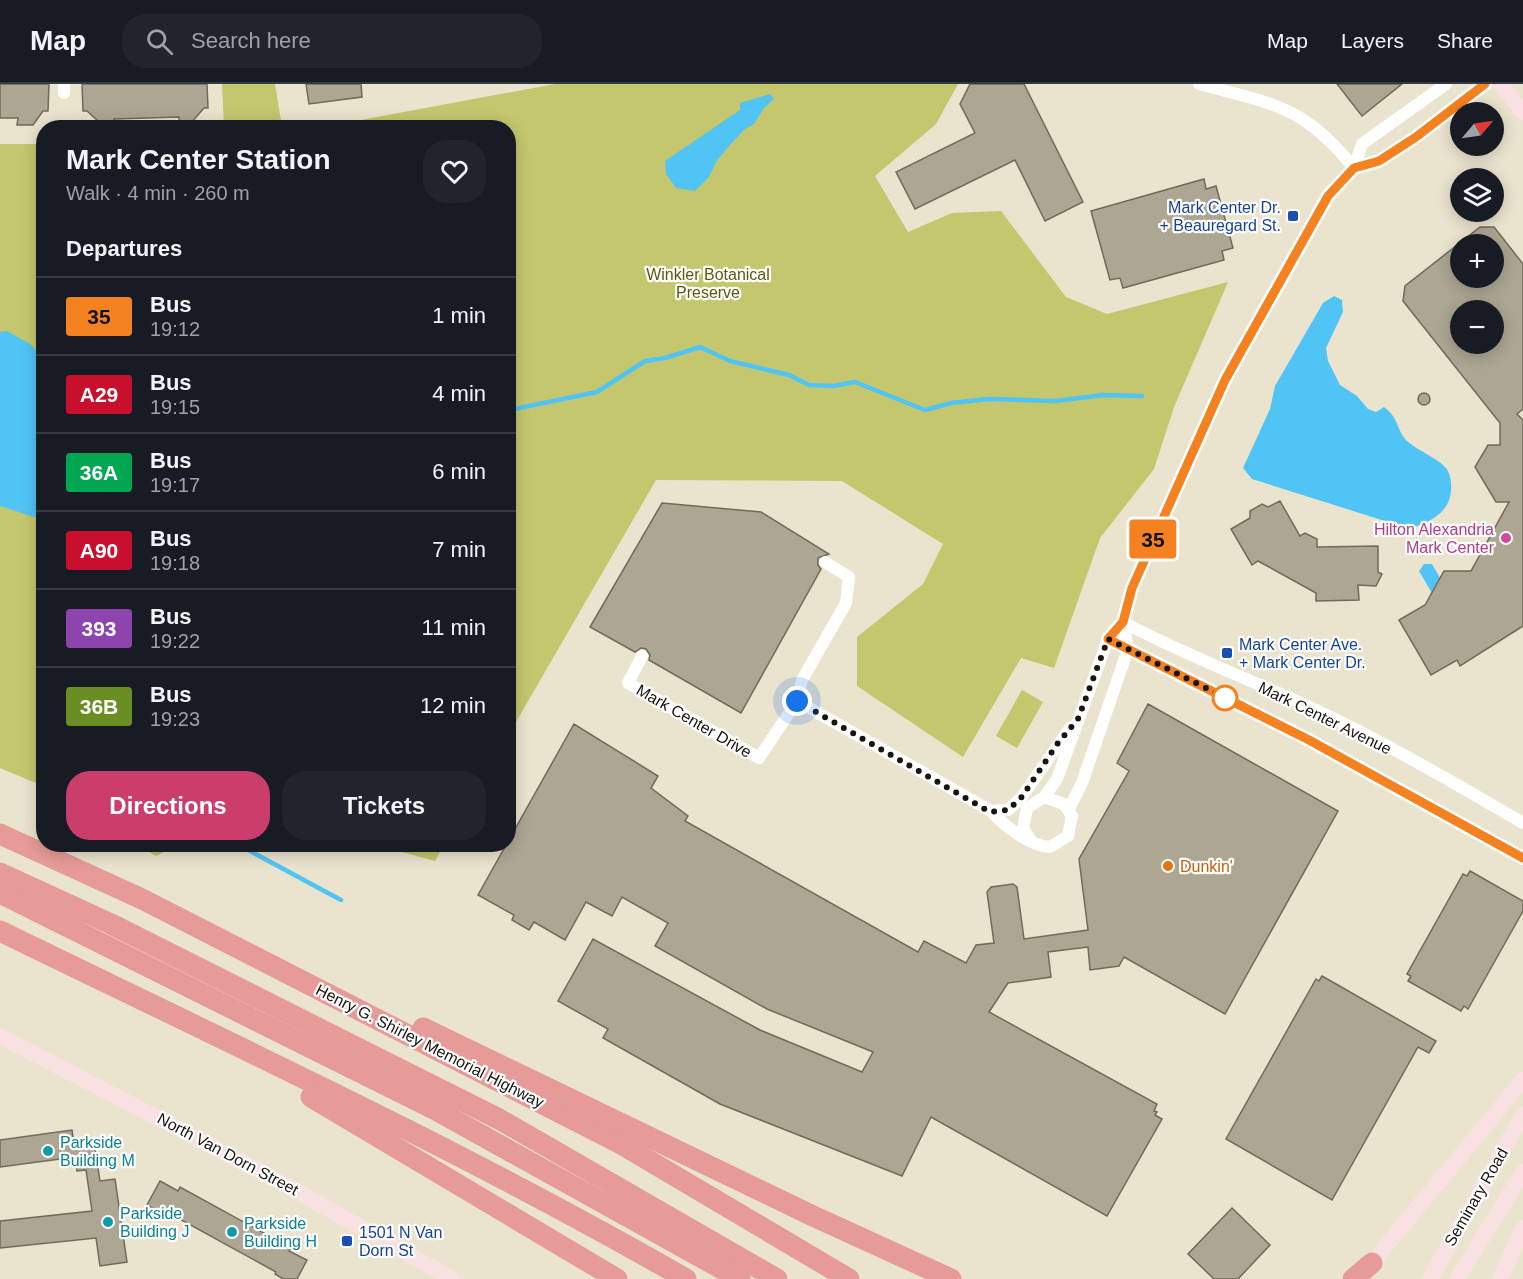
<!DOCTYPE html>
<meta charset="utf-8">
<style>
body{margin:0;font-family:Helvetica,sans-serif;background:#20242c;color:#f1f3f6;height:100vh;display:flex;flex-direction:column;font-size:22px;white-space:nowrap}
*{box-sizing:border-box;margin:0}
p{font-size:20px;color:#9ea1a6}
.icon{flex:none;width:33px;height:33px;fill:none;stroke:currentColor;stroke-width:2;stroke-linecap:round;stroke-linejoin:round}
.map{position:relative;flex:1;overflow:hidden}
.details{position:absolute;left:36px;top:36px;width:480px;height:732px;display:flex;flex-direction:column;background:#171b24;border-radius:24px;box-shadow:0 3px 15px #0003}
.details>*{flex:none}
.badge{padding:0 12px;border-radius:4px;font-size:21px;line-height:39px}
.needle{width:39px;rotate:61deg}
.buttons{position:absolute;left:1450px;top:18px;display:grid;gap:12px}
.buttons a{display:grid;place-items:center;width:54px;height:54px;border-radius:50%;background:#171b24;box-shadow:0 3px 15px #0003;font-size:30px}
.you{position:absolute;width:30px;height:30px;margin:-15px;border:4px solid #fff;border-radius:50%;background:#1a73e8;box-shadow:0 0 0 9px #1a73e833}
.map>.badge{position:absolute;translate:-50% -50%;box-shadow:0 0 0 3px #fff}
h2{padding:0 30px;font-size:22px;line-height:54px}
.round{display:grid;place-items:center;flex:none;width:63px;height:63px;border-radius:24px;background:#20242c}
.summary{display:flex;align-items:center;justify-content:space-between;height:102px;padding:0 30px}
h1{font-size:28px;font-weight:800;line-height:45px}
.primary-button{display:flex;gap:12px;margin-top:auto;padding:12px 30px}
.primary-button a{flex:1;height:69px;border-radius:24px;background:#cb3e6c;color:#fff;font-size:24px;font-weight:800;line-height:69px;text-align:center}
.primary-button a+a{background:#20242c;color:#f1f3f6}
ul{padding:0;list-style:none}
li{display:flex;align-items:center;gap:18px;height:78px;padding:0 30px;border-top:2px solid #363941}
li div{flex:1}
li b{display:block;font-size:22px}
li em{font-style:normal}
li .badge{min-width:66px;font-weight:700;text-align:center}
header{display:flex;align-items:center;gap:36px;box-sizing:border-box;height:84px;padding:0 30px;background:#171b24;border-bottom:2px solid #363941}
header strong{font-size:28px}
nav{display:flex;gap:33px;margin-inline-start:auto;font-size:21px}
.search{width:420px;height:54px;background:#20242c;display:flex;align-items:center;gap:15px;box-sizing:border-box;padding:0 21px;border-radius:24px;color:#9ea1a6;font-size:22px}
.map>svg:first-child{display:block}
.green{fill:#c4c76d}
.water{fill:#51c4f6}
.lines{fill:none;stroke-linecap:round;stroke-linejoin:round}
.stream{stroke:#51c4f6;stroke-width:4.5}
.building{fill:#aca692;stroke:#706a58;stroke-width:1.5;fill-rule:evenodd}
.minor{stroke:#fff;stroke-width:12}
.secondary{stroke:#f8e1e0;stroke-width:16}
.motorway{stroke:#e69b98;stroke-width:21}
.line-casing{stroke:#fff;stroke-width:14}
.line{stroke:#f58220;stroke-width:9}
.walk{stroke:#17150e;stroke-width:6;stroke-dasharray:0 10.8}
.transit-dot{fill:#1a4fb4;stroke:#fff;stroke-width:2}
.hotel-dot{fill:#d1479c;stroke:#fff;stroke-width:2}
.stop-dot{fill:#fff;stroke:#f58220;stroke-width:3}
.food-dot{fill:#e8710a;stroke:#fff;stroke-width:2}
.culture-dot{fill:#0f9aa8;stroke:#fff;stroke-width:2}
.labels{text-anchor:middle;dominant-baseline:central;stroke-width:4.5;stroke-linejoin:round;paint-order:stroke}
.transit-label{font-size:16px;fill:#164399;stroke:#fff;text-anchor:start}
.park-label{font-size:16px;fill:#5a5a0d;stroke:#fff}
.hotel-label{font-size:16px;fill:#b23c85;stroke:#fff;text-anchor:end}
.street-label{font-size:16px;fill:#17150e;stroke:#fff}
.food-label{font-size:16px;fill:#c56008;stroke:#fff;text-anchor:start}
.culture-label{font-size:16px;fill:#0d838f;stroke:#fff;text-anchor:start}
</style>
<header>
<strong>Map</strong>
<div class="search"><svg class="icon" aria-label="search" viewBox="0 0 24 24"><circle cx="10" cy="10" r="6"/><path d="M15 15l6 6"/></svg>Search here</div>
<nav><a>Map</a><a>Layers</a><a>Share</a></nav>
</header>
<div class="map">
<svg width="1523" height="1195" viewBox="0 0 1523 1195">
<rect width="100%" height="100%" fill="#eae3ce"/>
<!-- green -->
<g class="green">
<polygon points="222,0 275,0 281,37 297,43 224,43"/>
<polygon points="555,0 958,0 936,40 875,92 908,148 952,129 1001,127 1066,213 1107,230 1228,198 1174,323 1154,385 1100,454 1054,584 1021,574 963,673 857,602 857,553 923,500 943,460 842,397 656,396 509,650 508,44 318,44"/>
<polygon points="0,60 43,60 43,702 0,684"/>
<polygon points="1022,606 1043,618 1017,664 996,652"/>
<polygon points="137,761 178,761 156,772"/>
<polygon points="376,761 444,760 444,761 435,777"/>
</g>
<!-- water -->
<g class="water">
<polygon points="770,10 774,15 764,24 754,40 745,45 729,62 716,78 709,93 695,107 676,104 666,90 665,77 740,26 740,19"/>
<path d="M1334 212 1342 216 1343 228 1326 264 1328 277 1340 301 1357 312 1368 325 1376 328 1384 323C1400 335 1396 346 1407 357 1418 367 1436 373 1446 384 1450 389 1452 400 1451 406 1450 432 1423 441 1401 447L1388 438 1252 395 1243 384 1270 325 1275 302 1323 219Z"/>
<polygon points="7,247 30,260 43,273 43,436 0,422 0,248"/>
<polygon points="1424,480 1432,480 1440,494 1432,509 1419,487"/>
</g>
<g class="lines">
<!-- stream -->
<g class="stream">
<polyline points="508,329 519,324 597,308 645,277 665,274 700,263 730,277 789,291 809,301 833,302 855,298 925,326 951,319 989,315 1056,317 1103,311 1142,312"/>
<polyline points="237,760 341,816"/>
</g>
</g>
<!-- building -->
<g class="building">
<polygon points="0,0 49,0 48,27 43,27 33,41 17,41 18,34 0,34"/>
<polygon points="82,0 207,0 208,24 204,24 191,39 179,40 179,33 114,35 114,42 99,42 99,38 87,27 83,27"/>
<polygon points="306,0 361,0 362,13 309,20"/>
<polygon points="970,0 1024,0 1083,118 1045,137 1015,76 915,125 896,88 975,49 960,20"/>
<polygon points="1337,0 1402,0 1362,32"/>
<polygon points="1204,95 1206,105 1216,102 1233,164 1222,167 1224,176 1123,204 1120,194 1110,196 1091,127"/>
<path d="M1480 143H1494L1523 180V325L1517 330 1523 336V542L1460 582 1457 576 1431 591 1399 536 1425 521 1444 487H1471L1509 418H1496L1475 383 1488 361H1500V339L1403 217 1405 202ZM1461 160H1494V194H1461ZM1461 226H1494V260H1461Z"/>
<circle cx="1424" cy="315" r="6"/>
<polygon points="1280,417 1300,452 1305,449 1317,455 1317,463 1378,462 1378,488 1382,490 1376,502 1358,501 1359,516 1316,517 1316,509 1258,477 1252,481 1231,445 1250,434 1250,427 1262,420 1268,423"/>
<polygon points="662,419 761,428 829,470 818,474 818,481 821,485 741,629 649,576 650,571 646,565 641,564 635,568 590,543"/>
<polygon points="1148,620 1338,727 1225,930 1124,873 1119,882 1090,886 1088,863 1048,868 1051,893 1008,899 989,928 1157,1020 1154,1027 1157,1028 1155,1031 1162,1035 1107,1132 931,1033 902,1092 720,1020 603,954 608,945 558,917 593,855 760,946 862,988 873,968 767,925 655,862 668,839 622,813 612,832 586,818 565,856 534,838 529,846 512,836 514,831 478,811 574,640 658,692 651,704 688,732 685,737 918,868 924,857 966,879 976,861 994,859 987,808 991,803 1013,800 1017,803 1024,855 1088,846 1079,775 1129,687 1117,679"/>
<polygon points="1470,787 1523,817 1523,827 1468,925 1464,922 1461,927 1408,897 1411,892 1407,890 1463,790 1467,792"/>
<polygon points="1322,892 1436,957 1429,969 1418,963 1332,1116 1226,1055 1316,895 1319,897"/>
<polygon points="72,1046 74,1060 94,1058 100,1097 115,1095 127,1178 100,1182 96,1154 0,1164 0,1137 92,1127 86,1086 77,1087 75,1073 0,1083 0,1056"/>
<polygon points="160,1097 178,1107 180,1103 291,1164 289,1167 307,1176 297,1195 283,1195 275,1190 276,1188 167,1128 165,1131 147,1121"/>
<polygon points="1232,1124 1270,1161 1238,1195 1214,1195 1188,1170"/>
</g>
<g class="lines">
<!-- minor -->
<g class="minor">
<polyline points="64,0 64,9"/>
<path d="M1199 0C1273 20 1303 21 1354 84"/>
<polyline points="1354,84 1362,60 1446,0"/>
<path d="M1123 538C1186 572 1253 596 1318 627 1388 660 1456 700 1523 739"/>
<polyline points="1108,555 1309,656 1523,774"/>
<path d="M642 572 628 599 759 674 797 617 991 727C1004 742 1030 762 1050 763L1068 752 1072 732 1064 720 1044 713 1027 724 1023 744 1031 756"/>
<polyline points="797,617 802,596 846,519 849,493 825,478"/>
<polyline points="1044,713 1057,695 1108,555 1123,538"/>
<polyline points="1069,725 1082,699 1128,565 1123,538 1132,504 1225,295 1328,112 1354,84 1379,77 1416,53 1485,0"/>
<polyline points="991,727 1008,726 1021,714 1071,643"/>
</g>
<!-- secondary -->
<g class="secondary">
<polyline points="1501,0 1523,28"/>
<polyline points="0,952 288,1102 452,1195"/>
<polyline points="1365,1187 1523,996"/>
<polyline points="1430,1195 1523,1031"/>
<polyline points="1457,1195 1523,1088"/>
<polyline points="1500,1195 1523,1144"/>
</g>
<!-- motorway -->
<g class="motorway">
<polyline points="0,750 142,815 621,1060 849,1195"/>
<polyline points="0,789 111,840 499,1035 777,1195"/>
<polyline points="0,809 436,1026 740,1195"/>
<path d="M0 847C230 959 463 1067 686 1195"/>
<polyline points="423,944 813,1132 951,1195"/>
<polyline points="311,1013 617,1195"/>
<polyline points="1353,1195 1372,1179"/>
</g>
</g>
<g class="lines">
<defs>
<polyline id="line" points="1485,0 1416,53 1379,77 1354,84 1328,112 1225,296 1132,504 1123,538 1108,555 1309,656 1523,774"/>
</defs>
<!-- line casing -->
<use href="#line" class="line-casing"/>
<!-- line -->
<use href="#line" class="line"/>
<!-- walk -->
<polyline class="walk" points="797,617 990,728 1008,726 1021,714 1058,659 1078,635 1108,555 1230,616 1225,614"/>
</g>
<!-- markers -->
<g class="transit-dot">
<rect x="1287" y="126" width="12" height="12" rx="3"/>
<rect x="1221" y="563" width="12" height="12" rx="3"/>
<rect x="341" y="1151" width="12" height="12" rx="3"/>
</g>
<circle class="hotel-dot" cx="1506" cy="454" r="6"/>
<circle class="stop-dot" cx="1225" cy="614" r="12"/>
<circle class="food-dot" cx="1168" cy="782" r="6"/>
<g class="culture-dot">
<circle cx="48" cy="1067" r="6"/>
<circle cx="108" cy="1138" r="6"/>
<circle cx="232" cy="1148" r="6"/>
</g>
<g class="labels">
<!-- transit labels -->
<g class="transit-label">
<text x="1281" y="123" text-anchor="end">Mark Center Dr.<tspan x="1281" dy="18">+ Beauregard St.</tspan></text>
<text x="1239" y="560">Mark Center Ave.<tspan x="1239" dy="18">+ Mark Center Dr.</tspan></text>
<text x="359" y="1148">1501 N Van<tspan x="359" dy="18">Dorn St</tspan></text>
</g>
<!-- park labels -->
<g class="park-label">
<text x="708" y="190">Winkler Botanical<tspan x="708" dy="18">Preserve</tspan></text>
</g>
<!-- hotel labels -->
<g class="hotel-label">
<text x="1494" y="445">Hilton Alexandria<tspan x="1494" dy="18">Mark Center</tspan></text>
</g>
<!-- street labels -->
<g class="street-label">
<text transform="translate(1325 634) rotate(26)">Mark Center Avenue</text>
<text transform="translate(694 637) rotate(30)">Mark Center Drive</text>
<text transform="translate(430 962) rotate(27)">Henry G. Shirley Memorial Highway</text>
<text transform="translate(228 1070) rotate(28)">North Van Dorn Street</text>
<text transform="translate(1476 1113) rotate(-60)">Seminary Road</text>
</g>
<!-- food labels -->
<g class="food-label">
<text x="1180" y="782">Dunkin'</text>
</g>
<!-- culture labels -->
<g class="culture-label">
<text x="60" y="1058">Parkside<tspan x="60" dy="18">Building M</tspan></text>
<text x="120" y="1129">Parkside<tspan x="120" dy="18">Building J</tspan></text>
<text x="244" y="1139">Parkside<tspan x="244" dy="18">Building H</tspan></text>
</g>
</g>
</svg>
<div class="buttons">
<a><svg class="needle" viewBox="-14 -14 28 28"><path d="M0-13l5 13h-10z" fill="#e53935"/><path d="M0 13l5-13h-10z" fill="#9ea1a6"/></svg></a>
<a><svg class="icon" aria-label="layers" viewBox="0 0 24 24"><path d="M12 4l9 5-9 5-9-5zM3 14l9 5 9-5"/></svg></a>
<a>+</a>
<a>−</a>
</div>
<div class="you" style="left:797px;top:617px"></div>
<b class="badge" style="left:1153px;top:455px;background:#f58220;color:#111">35</b>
<section class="details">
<div class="summary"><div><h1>Mark Center Station</h1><p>Walk · 4 min · 260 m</p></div><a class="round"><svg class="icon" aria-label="heart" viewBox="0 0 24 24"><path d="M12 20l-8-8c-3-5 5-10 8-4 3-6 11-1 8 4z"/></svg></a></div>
<h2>Departures</h2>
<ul>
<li><span class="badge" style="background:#f58220;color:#111">35</span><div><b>Bus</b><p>19:12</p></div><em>1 min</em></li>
<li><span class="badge" style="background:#c8102e;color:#fff">A29</span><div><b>Bus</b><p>19:15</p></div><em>4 min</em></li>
<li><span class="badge" style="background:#00a651;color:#fff">36A</span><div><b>Bus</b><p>19:17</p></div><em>6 min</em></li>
<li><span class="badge" style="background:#c8102e;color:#fff">A90</span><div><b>Bus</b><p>19:18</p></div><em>7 min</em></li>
<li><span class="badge" style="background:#8e44ad;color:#fff">393</span><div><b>Bus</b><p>19:22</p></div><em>11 min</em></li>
<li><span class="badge" style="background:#6b8e23;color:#fff">36B</span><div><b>Bus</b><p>19:23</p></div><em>12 min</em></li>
</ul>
<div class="primary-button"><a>Directions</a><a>Tickets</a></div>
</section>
</div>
